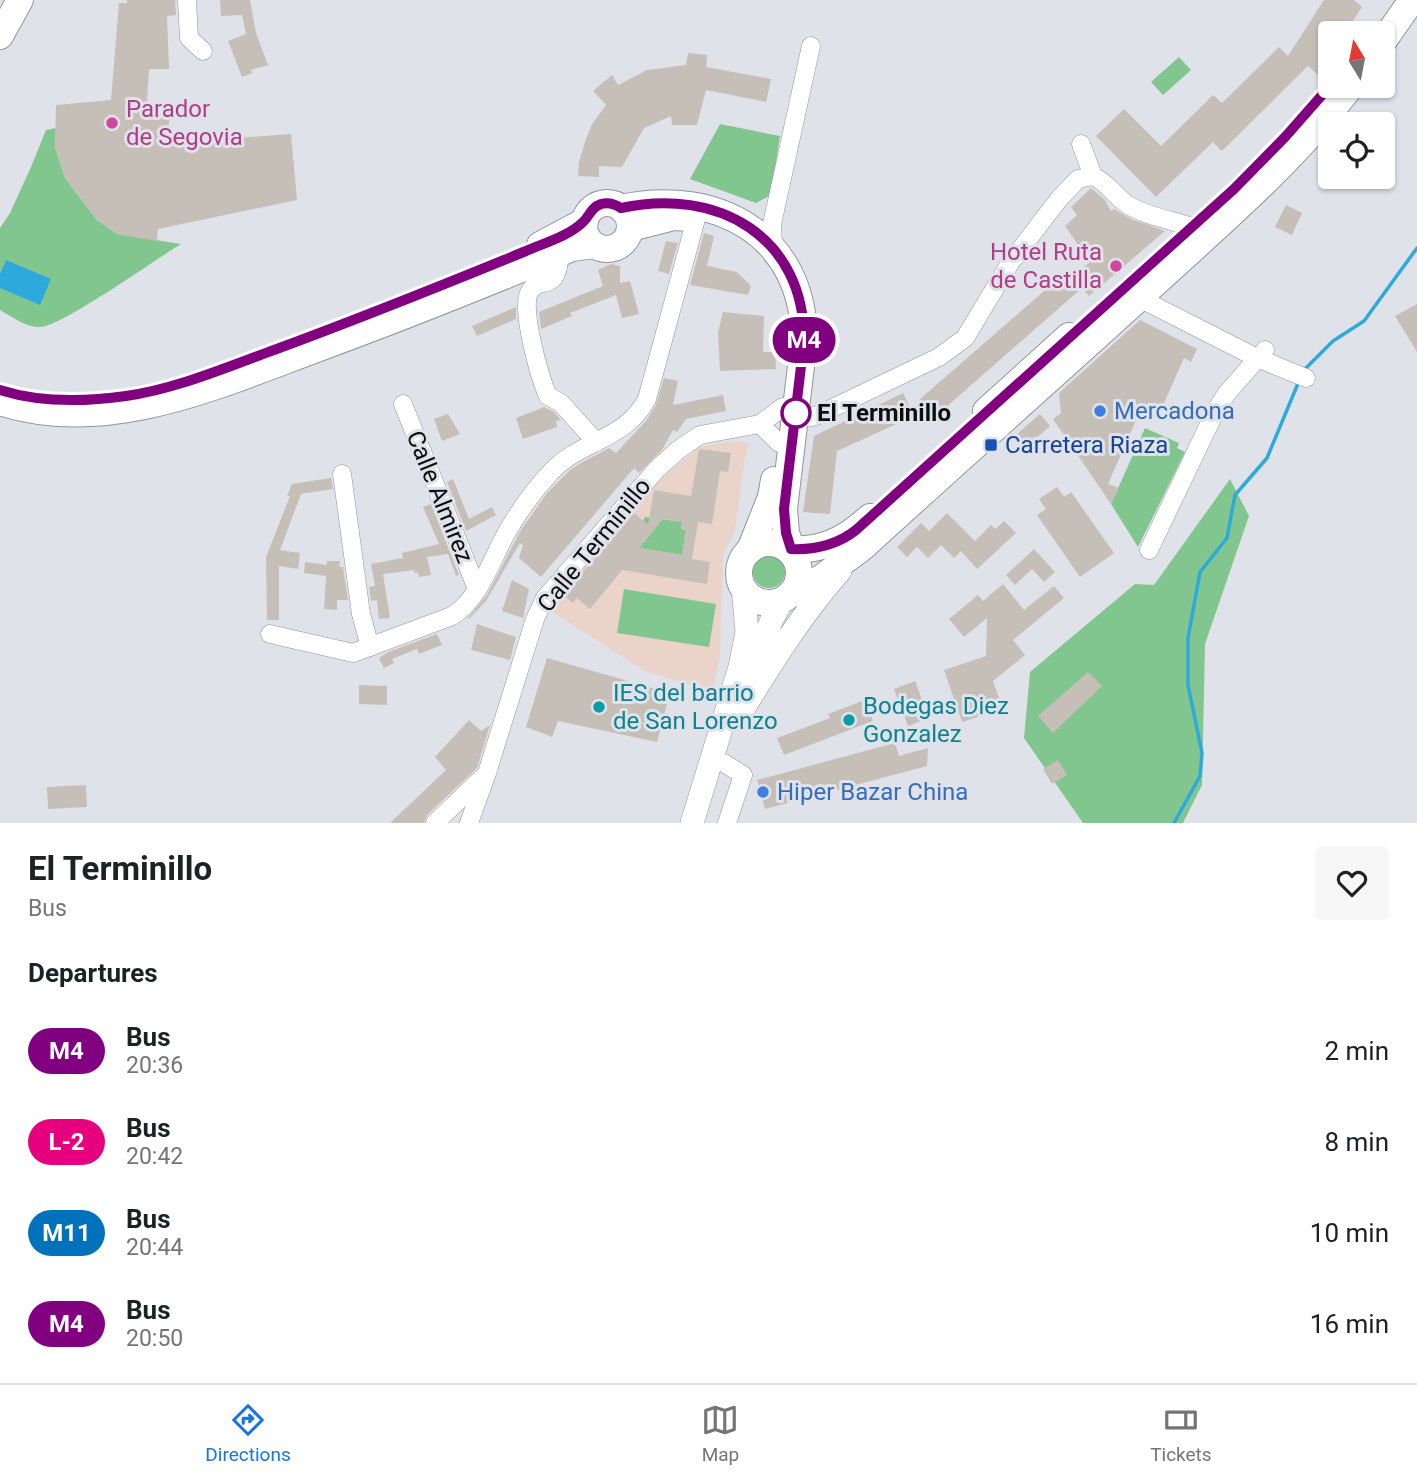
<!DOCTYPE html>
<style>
body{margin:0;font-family:Roboto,sans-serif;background:#f6f6f6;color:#202124;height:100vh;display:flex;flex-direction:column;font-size:26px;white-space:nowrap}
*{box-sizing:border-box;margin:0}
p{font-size:23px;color:#757577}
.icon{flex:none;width:38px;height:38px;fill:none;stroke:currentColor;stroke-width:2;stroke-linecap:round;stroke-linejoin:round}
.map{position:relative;height:823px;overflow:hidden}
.details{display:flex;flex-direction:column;background:#fff;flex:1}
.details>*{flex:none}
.badge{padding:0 14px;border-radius:23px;font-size:24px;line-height:46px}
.needle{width:46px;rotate:350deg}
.fabs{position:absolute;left:1318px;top:21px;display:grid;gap:14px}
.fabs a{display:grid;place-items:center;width:77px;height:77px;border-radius:7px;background:#fff;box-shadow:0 2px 5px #0004;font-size:35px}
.map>.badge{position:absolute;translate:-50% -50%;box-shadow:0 0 0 4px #fff}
h2{padding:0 28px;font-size:26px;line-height:63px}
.round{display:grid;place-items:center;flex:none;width:74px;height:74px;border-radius:7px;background:#f6f6f6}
.head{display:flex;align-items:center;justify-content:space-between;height:119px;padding:0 28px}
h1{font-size:33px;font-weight:700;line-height:52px}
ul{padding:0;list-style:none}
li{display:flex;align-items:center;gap:21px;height:91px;padding:0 28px}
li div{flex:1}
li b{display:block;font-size:26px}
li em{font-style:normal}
li .badge{min-width:77px;font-weight:700;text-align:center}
.tabs{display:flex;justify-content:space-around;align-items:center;height:98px;border-top:2px solid #e0e0e0;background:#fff;font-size:19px;color:#757577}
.tabs a{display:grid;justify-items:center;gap:4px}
.tabs .current{color:#1a73e8}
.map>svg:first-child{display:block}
.education{fill:#ead3c8}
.green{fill:#82c68f}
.water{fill:#2daadb}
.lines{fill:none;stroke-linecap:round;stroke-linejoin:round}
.stream{stroke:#2daadb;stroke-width:3.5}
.building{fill:#c5bfb8;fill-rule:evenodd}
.minor-casing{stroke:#92949c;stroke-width:19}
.major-casing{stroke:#92949c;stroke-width:24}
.highway-casing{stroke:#92949c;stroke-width:28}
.minor{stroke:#fff;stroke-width:18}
.major{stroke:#fff;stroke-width:23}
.highway{stroke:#fff;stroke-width:26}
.line-casing{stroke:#fff;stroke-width:16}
.line{stroke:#800080;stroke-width:10}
.hotel-dot{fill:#d1479c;stroke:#e0e2ea;stroke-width:2.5}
.shop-dot{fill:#3f7fe0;stroke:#e0e2ea;stroke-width:2.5}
.stop-dot{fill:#fff;stroke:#800080;stroke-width:3.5}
.transit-dot{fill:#1a4fb4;stroke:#e0e2ea;stroke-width:2.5}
.culture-dot{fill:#0f9aa8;stroke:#e0e2ea;stroke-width:2.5}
.labels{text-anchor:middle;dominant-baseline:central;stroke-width:6;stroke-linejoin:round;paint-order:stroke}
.hotel-label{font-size:24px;fill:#b23c85;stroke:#e0e2ea;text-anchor:start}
.shop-label{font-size:24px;fill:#366cbe;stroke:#e0e2ea;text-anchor:start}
.stop-label{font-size:24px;font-weight:bold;fill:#0d0d10;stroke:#e0e2ea;text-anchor:start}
.transit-label{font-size:24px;fill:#164399;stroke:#e0e2ea;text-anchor:start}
.street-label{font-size:24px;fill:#0d0d10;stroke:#e0e2ea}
.culture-label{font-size:24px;fill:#0d838f;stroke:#e0e2ea;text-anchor:start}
</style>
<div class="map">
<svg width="1417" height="823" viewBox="0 0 1417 823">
<rect width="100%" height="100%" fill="#e0e2ea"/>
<!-- education -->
<polygon class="education" points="733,441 749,443 745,457 735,530 723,555 720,656 714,685 699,688 645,671 549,610 648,489 699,447"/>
<!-- green -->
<g class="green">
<polygon points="1179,57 1191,70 1163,95 1151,82"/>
<polygon points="720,124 780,136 771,195 756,203 690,179"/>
<path d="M56 128 55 147 65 178 97 220 117 234 181 244C156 259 61 327 40 327 27 328 11 316 0 310V228L10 213 31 167 46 130Z"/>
<polygon points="1145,428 1179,443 1177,448 1185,452 1138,547 1111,504"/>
<polygon points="1230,479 1249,516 1205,644 1202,785 1183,823 1083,823 1024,738 1030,672 1135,584 1154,585"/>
<polygon points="645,517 682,522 681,529 686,530 682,555 639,548 654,530 643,521"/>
<circle cx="769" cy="572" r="16"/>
<polygon points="624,589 716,604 709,647 617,633"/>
</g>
<!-- water -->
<polygon class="water" points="6,260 51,279 40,305 0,288 0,274"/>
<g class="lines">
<!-- stream -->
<g class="stream">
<polyline points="1303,371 1333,341 1364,321 1417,248"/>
<polyline points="1174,823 1200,776 1202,753 1188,685 1188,638 1200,572 1227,538 1235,495 1267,458 1299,381"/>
</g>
</g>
<!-- building -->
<g class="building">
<polygon points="127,0 175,0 176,15 167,16 169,69 149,69 146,119 169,118 168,143 291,134 297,200 158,229 157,241 117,234 97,220 65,178 55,147 56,105 111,100 119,3 127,3"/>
<polygon points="220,0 250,0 256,33 268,65 251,70 252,73 242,77 228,41 246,34 242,15 221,16"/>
<polygon points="1324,0 1354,0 1362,7 1345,33 1330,33 1330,56 1318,75 1308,66 1222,151 1213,142 1156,197 1096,136 1124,109 1161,146 1213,95 1222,103 1279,47 1288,56"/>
<polygon points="688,53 707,55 706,67 771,79 766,102 706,90 697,125 672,125 671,116 644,128 622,167 599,166 599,177 578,176 579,162 585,142 592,124 606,105 593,91 612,75 618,85 647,70 686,65"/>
<polygon points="1091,188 1105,200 1111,211 1114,209 1131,219 1165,231 1089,296 1082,288 936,416 920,399 1059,278 1064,284 1090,262 1065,226 1077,215 1071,207"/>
<polygon points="1286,205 1302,213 1292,235 1275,227"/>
<polygon points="704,233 714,236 707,266 737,272 751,286 748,295 690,285"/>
<polygon points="666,241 678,243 669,274 658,271"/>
<polygon points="611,264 620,266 620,283 630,281 639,314 622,318 616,295 570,313 572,316 541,329 539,312 603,286 598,270"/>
<polygon points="1417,304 1417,352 1395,316"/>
<polygon points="516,307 516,319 477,336 472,326"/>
<polygon points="723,312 764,316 763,352 775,352 776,369 720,371 718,332"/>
<polygon points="1140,320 1197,349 1191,362 1184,358 1161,410 1143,404 1108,484 1119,488 1111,504 1053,419 1061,413 1059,393"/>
<polygon points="664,378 678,381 673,405 723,395 726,411 686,419 677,432 673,430 662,450 639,473 634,468 541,577 519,558 523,545 520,543 486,601 469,619 468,618 487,595 521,530 547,493 570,470 581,463 609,448 616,453 646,421 656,405"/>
<polygon points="903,393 914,416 837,451 830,514 803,512 814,436"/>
<polygon points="544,407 554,412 561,420 556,421 557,427 523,439 516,418"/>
<polygon points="448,414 460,434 442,441 434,419"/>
<polygon points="1040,414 1050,426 1026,447 1016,435"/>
<path d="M699 449 731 453 728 472 720 471 712 524 698 522 692 559 710 562 707 584 622 570 590 609 577 598 573 603 563 595 634 513 648 525 654 490 691 496ZM663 519 682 522 681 529 686 530 682 555 639 548Z"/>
<polygon points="331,478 333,489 301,494 280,550 300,553 298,569 279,566 279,620 267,620 266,557 290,496 287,496 292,484"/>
<polygon points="453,479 469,519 492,507 496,515 466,531 447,482"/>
<polygon points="1057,487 1064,497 1071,492 1114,553 1080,577 1037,515 1046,509 1039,499"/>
<polygon points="431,504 459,575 456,576 448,554 427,557 431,575 419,577 418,572 414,573 414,570 383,574 390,618 379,619 377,600 371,601 369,587 375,586 371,564 403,558 402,553 439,544 423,507"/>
<polygon points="947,513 975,541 991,525 995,529 1004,521 1016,533 977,569 961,551 954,558 941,545 928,558 917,547 907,557 897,547 921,523 929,531"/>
<polygon points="1034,549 1055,572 1044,582 1032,569 1015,585 1006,575"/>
<polygon points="327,561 340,561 339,567 343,567 348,600 337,600 337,610 324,609 326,576 304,573 305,562 327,565"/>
<polygon points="512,580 529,589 523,618 502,611"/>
<polygon points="1003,584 1024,610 1054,586 1064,598 1013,640 1025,655 993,681 1003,709 962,722 944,670 986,656 987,618 964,637 949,619 978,595 983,601"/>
<polygon points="477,624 516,637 510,660 471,650"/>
<polygon points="437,634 442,645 419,654 417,649 392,659 394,663 384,668 379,658 388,652"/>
<polygon points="547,658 670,693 657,742 558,721 552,737 526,727"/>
<polygon points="1088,672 1102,686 1053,733 1038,716"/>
<polygon points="915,681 929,718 908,726 894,689"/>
<polygon points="359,685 387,686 387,705 359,704"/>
<polygon points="865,700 873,721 784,755 777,738 830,718 828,714"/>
<polygon points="469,720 481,731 490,725 477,768 427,815 424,823 390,823 446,770 435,757"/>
<polygon points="895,743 899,756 928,748 927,766 765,809 757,780"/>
<polygon points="1058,760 1067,775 1052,784 1043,769"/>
<polygon points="86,785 87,807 48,809 47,787"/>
</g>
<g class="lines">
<defs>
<g id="minor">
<polyline points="187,0 189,38 203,51"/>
<polyline points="1081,144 1093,176"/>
<polyline points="773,247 772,224 811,46"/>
<path d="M560 253C557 296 541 274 530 291 519 306 540 378 548 396L561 403 596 442"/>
<polyline points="1139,298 1257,358 1306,378"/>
<polyline points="403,404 477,589"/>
<path d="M796 416 811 417 818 415 939 357 965 338 1010 263 1059 199 1078 179 1093 176C1107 182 1115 196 1128 205 1146 216 1171 220 1192 227"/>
<polyline points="760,424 779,443"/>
<polyline points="342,474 361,614 370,647"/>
<polyline points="1149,550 1216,410 1227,393 1265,350"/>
<path d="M270 634 353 653 452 616C480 599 491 560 507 532 519 511 534 490 551 472 580 440 625 441 647 399L696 219"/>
<polyline points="724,763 743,775 727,823"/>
<polyline points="435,823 482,778"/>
<polyline points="469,823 487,773 535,619 545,598 656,470 678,450 700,435 760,424 783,407"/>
</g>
<g id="major">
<polyline points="749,680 772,619 783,599"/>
<path d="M742 711C772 662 802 614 840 571"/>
<polyline points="692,823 740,667 747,632 743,587"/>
</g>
<g id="highway">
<polyline points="0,36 20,0"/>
<polyline points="1382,43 1412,0"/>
<circle cx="607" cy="226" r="23"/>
<path d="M621 208C717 187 805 236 804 341L784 509 786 533 794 556"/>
<polyline points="631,228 674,217 690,218"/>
<polyline points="540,245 585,221"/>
<path d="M0 402C107 437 219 385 319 348 404 317 488 283 572 248L594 245"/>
<polyline points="986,411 1069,336"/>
<circle cx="769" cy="573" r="30"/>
<path d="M787 549C821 552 845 540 870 517"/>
<polyline points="750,550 771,497 774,480"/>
<path d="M788 596 821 578 862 548C961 457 1062 369 1161 278 1228 217 1296 158 1351 86"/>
</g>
</defs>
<!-- minor casing -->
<use href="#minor" class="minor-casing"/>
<!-- major casing -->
<use href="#major" class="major-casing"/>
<!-- highway casing -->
<use href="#highway" class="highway-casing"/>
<!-- minor -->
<use href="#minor" class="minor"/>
<!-- major -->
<use href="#major" class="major"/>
<!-- highway -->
<use href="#highway" class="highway"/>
</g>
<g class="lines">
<defs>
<path id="line" d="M0 390C41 403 84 402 126 396 176 389 227 367 274 350 358 319 443 285 526 251 544 243 569 236 583 222 590 216 590 208 601 204 609 202 615 204 621 208 717 187 805 236 804 341L784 509 786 533 791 549C814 550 837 545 856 530L1234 189 1286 136 1330 86"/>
</defs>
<!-- line casing -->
<use href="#line" class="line-casing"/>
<!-- line -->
<use href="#line" class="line"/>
</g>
<!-- markers -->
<g class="hotel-dot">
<circle cx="112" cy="123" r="7"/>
<circle cx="1116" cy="266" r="7"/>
</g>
<g class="shop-dot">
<circle cx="1100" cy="411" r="7"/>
<circle cx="763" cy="792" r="7"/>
</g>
<circle class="stop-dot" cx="796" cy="413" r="14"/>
<rect class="transit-dot" x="984" y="438" width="14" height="14" rx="3.5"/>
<g class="culture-dot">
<circle cx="599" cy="707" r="7"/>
<circle cx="849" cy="720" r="7"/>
</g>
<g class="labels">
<!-- hotel labels -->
<g class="hotel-label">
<text x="126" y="109">Parador<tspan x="126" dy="28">de Segovia</tspan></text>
<text x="1102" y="252" text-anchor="end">Hotel Ruta<tspan x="1102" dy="28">de Castilla</tspan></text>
</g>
<!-- shop labels -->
<g class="shop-label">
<text x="1114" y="411">Mercadona</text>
<text x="777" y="792">Hiper Bazar China</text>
</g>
<!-- stop labels -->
<g class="stop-label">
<text x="817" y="413">El Terminillo</text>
</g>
<!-- transit labels -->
<g class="transit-label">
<text x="1005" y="445">Carretera Riaza</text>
</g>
<!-- street labels -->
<g class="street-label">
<text transform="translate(440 497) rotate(68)">Calle Almirez</text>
<text transform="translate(594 545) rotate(-51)">Calle Terminillo</text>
</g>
<!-- culture labels -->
<g class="culture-label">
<text x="613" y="693">IES del barrio<tspan x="613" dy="28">de San Lorenzo</tspan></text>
<text x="863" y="706">Bodegas Diez<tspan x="863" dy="28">Gonzalez</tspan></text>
</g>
</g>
</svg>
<div class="fabs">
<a><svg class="needle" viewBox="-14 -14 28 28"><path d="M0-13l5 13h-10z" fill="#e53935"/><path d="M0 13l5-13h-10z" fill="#757577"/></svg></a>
<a><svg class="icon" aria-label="locate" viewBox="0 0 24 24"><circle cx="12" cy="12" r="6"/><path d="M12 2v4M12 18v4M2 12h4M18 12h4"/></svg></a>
</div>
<b class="badge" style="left:804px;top:340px;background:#800080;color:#fff">M4</b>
</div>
<section class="details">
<div class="head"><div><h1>El Terminillo</h1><p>Bus</p></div><a class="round"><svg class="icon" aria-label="heart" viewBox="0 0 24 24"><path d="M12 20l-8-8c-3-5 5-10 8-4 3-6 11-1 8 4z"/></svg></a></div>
<h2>Departures</h2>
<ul>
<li><span class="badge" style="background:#800080;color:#fff">M4</span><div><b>Bus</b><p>20:36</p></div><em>2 min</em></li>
<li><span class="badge" style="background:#e6007e;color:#fff">L-2</span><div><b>Bus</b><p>20:42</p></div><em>8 min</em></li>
<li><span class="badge" style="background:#0072bc;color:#fff">M11</span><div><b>Bus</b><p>20:44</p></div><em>10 min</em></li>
<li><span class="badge" style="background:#800080;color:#fff">M4</span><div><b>Bus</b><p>20:50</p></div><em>16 min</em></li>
</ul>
</section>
<nav class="tabs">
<a class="current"><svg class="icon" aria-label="directions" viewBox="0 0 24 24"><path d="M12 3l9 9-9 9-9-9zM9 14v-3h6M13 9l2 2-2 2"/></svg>Directions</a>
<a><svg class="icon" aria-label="map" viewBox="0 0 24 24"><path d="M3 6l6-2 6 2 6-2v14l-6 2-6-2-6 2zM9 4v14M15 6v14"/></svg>Map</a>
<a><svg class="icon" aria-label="tickets" viewBox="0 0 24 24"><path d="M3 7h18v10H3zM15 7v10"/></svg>Tickets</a>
</nav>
